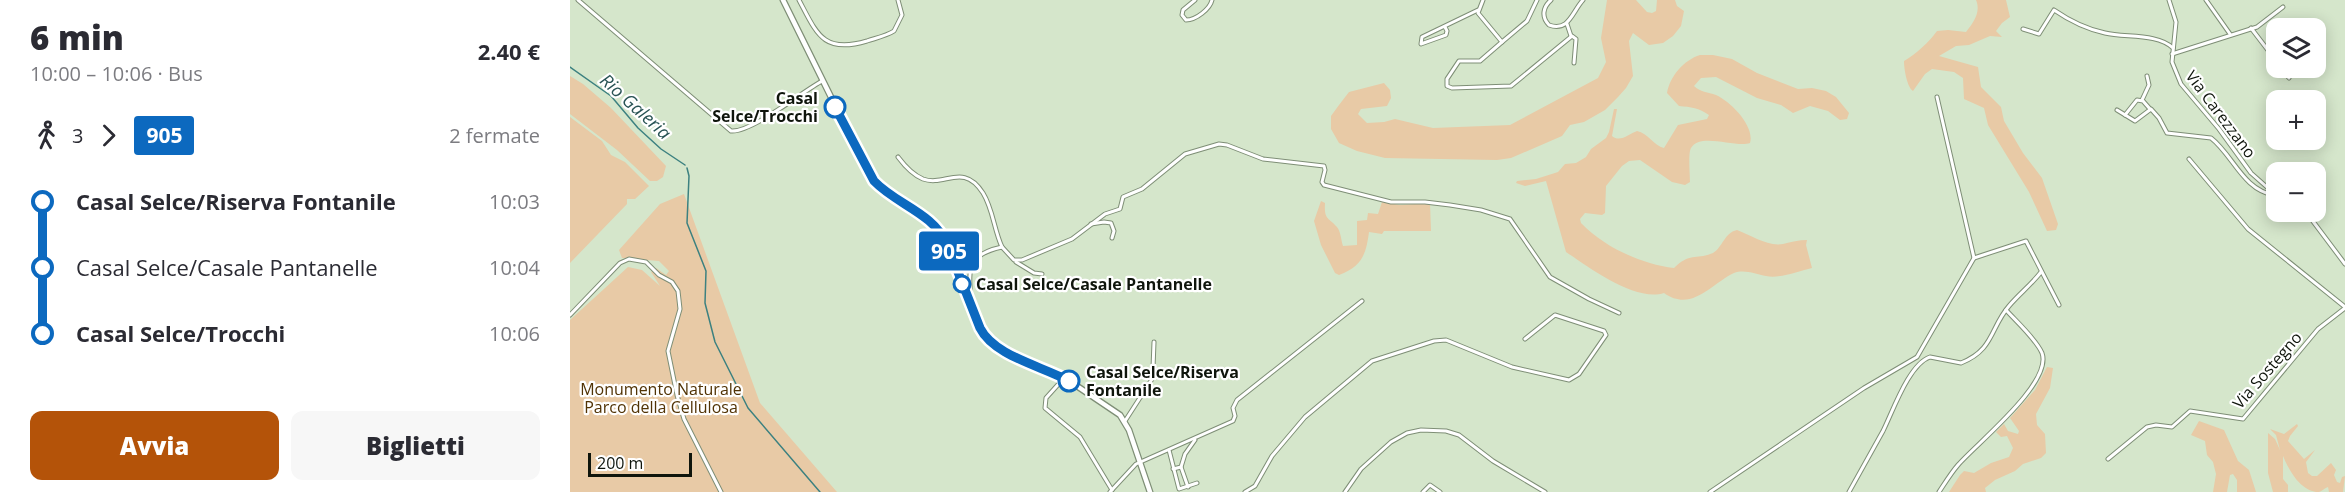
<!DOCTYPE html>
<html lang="it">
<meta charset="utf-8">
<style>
body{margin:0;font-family:"Open Sans",sans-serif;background:#f7f7f7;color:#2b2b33;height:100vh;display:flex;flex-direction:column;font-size:22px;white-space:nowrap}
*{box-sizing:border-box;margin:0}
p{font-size:20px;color:#7c7c81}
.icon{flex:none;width:33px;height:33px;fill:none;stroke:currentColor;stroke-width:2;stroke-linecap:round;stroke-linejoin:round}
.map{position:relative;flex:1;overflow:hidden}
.side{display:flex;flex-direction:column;background:#fff;width:570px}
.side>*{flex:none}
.badge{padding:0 12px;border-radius:4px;font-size:21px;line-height:39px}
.tools{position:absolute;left:1696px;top:18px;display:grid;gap:12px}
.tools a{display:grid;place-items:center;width:60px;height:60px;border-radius:12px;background:#fff;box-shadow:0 3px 15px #0003;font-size:30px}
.scale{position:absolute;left:18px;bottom:15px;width:104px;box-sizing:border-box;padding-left:6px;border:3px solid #0f150c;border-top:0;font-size:16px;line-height:21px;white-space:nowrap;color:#0f150c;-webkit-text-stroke:4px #fff;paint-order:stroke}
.map>.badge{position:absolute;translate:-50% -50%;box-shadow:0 0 0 3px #fff}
.legs{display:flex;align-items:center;gap:9px;height:66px;padding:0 30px;font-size:20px}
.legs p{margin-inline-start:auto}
.headline{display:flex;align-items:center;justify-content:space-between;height:102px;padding:0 30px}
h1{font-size:33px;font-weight:800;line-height:45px}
.button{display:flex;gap:12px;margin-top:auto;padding:12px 30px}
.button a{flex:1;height:69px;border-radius:12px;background:#b45309;color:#fff;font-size:24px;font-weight:800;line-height:69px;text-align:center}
.button a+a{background:#f7f7f7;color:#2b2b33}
ul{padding:0 30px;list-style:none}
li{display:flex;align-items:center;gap:21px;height:66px;font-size:22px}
li i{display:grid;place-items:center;width:9px;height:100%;margin:0 8px;background:currentColor}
li i::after{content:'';width:15px;height:15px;margin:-8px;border:4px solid;border-radius:50%;background:#fff}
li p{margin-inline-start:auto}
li:first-child i{background:linear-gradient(#0000 50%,currentColor 0)}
li:last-child i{background:linear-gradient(currentColor 50%,#0000 0)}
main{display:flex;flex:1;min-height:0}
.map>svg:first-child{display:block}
.green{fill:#e8caa6}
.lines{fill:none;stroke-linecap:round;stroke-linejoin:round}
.stream{stroke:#3c8180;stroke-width:1.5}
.street-casing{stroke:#7e8e76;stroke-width:5}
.secondary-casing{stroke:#7e8e76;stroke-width:7}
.street{stroke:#fff;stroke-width:3}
.secondary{stroke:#fff;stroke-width:4.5}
.line-1-casing{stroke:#fff;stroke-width:14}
.line-1{stroke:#0c69bf;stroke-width:9}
.stop-1-dot{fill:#fff;stroke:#0c69bf;stroke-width:3}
.labels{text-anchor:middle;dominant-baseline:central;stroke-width:4.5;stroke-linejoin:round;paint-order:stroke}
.stop-label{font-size:16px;font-weight:bold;fill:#0f150c;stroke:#fff;text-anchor:start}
.street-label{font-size:16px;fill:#0f150c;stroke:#fff}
.park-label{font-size:16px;fill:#513305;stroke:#fff}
.water-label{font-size:18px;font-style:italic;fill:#285354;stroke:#fff}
</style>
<main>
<section class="side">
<div class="headline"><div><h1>6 min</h1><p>10:00 – 10:06 · Bus</p></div><b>2.40 €</b></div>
<div class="legs"><svg class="icon" aria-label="walk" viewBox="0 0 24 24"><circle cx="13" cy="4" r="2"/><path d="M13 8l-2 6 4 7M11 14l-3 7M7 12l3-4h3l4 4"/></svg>3<svg class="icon" aria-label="forward" viewBox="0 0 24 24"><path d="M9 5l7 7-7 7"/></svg><b class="badge" style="background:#0c69bf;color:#fff">905</b><p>2 fermate</p></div>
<ul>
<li><i style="color:#0c69bf"></i><b>Casal Selce/Riserva Fontanile</b><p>10:03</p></li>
<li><i style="color:#0c69bf"></i><span>Casal Selce/Casale Pantanelle</span><p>10:04</p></li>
<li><i style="color:#0c69bf"></i><b>Casal Selce/Trocchi</b><p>10:06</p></li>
</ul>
<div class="button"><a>Avvia</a><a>Biglietti</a></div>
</section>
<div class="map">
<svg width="1775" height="492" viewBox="0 0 1775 492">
<rect width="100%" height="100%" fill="#d5e6cb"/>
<!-- green -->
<g class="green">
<polygon points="1037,0 1066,0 1077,12 1082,13 1086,11 1087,0 1105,0 1107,6 1114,11 1111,26 1103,36 1093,43 1079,45 1063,33 1059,41 1063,76 1056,88 1048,97 1035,110 1014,122 1000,125 992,136 941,158 927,160 815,158 787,151 769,143 761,129 761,116 769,105 779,92 814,83 820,90 821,98 817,106 791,109 788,114 797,123 814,122 825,119 863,128 940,125 1028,78 1036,62 1031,38"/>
<path d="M1406 0H1436L1440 17 1432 23 1426 31 1432 37 1420 36 1399 45 1386 46 1369 56 1408 67 1411 87 1431 107 1434 121 1453 153 1472 178 1488 224 1486 230 1477 231 1459 192 1418 125 1414 108 1394 99 1393 78 1384 72 1362 69 1355 74 1343 91C1337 87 1334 69 1334 61 1347 53 1358 43 1367 31L1378 30 1396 32C1404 22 1411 12 1406 0Z"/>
<path d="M1130 55H1143L1162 59 1187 73 1228 89 1242 88 1256 91 1266 97 1279 113 1277 119 1270 120 1258 111 1240 106 1223 113 1211 105 1187 98 1146 77 1131 78 1124 86C1130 92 1138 92 1146 95 1161 102 1185 126 1180 143 1166 148 1130 132 1121 148 1118 153 1120 175 1120 182L1115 185 1102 182 1070 160 1059 161 1052 166 1036 186 1035 213 1032 215 1015 213 1010 219 1011 223C1034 247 1071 264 1104 268 1120 252 1127 260 1143 253 1153 247 1154 233 1167 230 1181 235 1198 247 1213 244 1221 242 1229 240 1237 240L1236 245 1242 268C1229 271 1210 279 1196 276 1186 274 1174 269 1164 273 1142 283 1122 313 1094 293 1065 302 1020 268 996 252L976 181 955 186 946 183 947 181 966 179 988 172 995 164 1006 163 1016 157 1021 149 1036 138 1039 132 1044 109H1047L1042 136C1050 143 1059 134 1067 131 1078 133 1084 146 1094 148L1108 125 1137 119 1139 115C1129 108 1121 107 1109 106L1097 93C1100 76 1114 60 1130 55Z"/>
<polygon points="0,76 13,84 41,108 96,166 93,177 87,181 80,181 47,150 0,114"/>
<polygon points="0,117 32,141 41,155 55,162 79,186 65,199 57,199 57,204 0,263"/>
<polygon points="114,194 190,403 267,492 0,492 0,320 58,267 72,270 90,286 81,272 86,268 96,275 99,271 89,261 52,258 49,250 90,204"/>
<path d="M751 201 755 203C754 220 758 217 767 227 771 232 771 240 773 246L787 245V221L797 220 798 213 808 214 812 202 830 205 860 203 861 231H814L812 234 799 232C796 255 792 266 769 275L765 273 751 245 744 221Z"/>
<polygon points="1477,367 1483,368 1480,388 1466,414 1467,425 1475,434 1476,453 1471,458 1453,464 1445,471 1425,480 1415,488 1416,492 1379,492 1390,475 1394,471 1404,473 1421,463 1439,457 1443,448 1437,436 1431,437 1426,432 1434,424 1438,431 1448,434 1449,431 1440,418 1465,390"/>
<polygon points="1629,421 1654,430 1668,461 1679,470 1686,492 1667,492 1667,480 1663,474 1660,475 1657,492 1643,492 1646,474 1643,462 1637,455 1635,441 1621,435"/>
<path d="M1727 424 1728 426 1720 436 1718 441 1734 459 1745 450 1736 462 1738 473 1742 476H1747L1761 463 1766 470 1764 475 1767 482 1770 483 1772 477 1775 476 1773 492H1759L1758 487C1755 488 1752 491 1749 492 1730 492 1718 468 1713 456V479L1718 485V492H1703L1698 473V433L1705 439 1710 450 1706 435 1700 429 1714 434Z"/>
</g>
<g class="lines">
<!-- stream -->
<g class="stream">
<polyline points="0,67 41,96 68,128 91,149 115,165"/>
<polyline points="117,168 119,176 117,223 136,271 135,303 145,342 178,408 250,492"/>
</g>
<defs>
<g id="street">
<path d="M8 0 161 131C181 133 232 92 252 81"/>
<path d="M229 0C247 34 253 54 297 41 306 38 316 36 324 31L332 15 328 0"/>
<path d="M625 0 613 10 612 15 616 20C626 20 640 9 642 0"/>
<polyline points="913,0 908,13 932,42 957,21 967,0"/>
<path d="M981 0C973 7 971 17 979 25 999 32 1002 12 1013 0"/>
<polyline points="1599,0 1606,22 1602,62 1611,84 1649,129 1681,173 1707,196"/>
<polyline points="1636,0 1660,34"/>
<polyline points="997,24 1001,36"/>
<polyline points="875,27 877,31 876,35 851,44 852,37 908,10"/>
<polyline points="1681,28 1707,62"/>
<path d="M1453 29 1469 34 1484 10C1500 21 1516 29 1535 33 1555 38 1587 33 1603 48"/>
<polyline points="932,42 910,61 889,61 877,79 877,86 882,88 941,86 1002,36 1006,39 1004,63"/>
<polyline points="1602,54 1687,27 1713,7"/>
<polyline points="1711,68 1719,78"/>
<polyline points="1572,100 1579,85 1577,76"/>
<path d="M1547 110 1565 121 1581 109 1589 118 1597 133 1641 138C1663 155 1673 190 1704 195"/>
<polyline points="1555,115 1567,100 1573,101 1580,109"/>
<path d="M328 157C334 165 343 175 353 179 375 187 393 162 413 193 423 209 424 230 432 247"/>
<polyline points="1619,159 1678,229 1775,307"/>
<polyline points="1736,212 1775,264"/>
<polyline points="521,224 534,222 541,223 544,231 542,238"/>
<polyline points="1404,258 1456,241 1489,305"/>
<polyline points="446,262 464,273 472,274"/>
<path d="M401 303C399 270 395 255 432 247L444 260H452L502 239 535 214 550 209 553 197 572 189 615 154 649 144 657 145 693 159 754 166 755 170 752 182 754 185 821 202H855L880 205 911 210 940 219 980 277 1019 299 1049 313"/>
<polyline points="0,315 50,263 59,259 76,262 89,275 102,282 108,291 110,309 98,351 107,395 114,419 151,492"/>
<polyline points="494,378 476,398 475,408 510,437 542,490"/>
<polyline points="555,421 586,373 583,368 584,342"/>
<polyline points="599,450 609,489 627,483"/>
<polyline points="1538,459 1577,427 1586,425 1602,427 1620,411 1673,419 1748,329 1775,308"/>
<polyline points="611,467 618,487"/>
<polyline points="603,469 611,467 615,454 625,440"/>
<polyline points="540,492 566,464 663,421 665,416 663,408 667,400 792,301"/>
<polyline points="675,492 685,486 702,456 735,417 802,361 864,341 876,340 942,367 999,380 1009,374 1036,335 1034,331 985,315 955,339"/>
<polyline points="775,492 791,469 821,442 837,433 851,430 876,431 889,435 923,461 975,492"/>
<polyline points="853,492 860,485 870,492"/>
<polyline points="1140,492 1294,388 1347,357 1404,258 1367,97"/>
<path d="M1279 492C1290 472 1302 451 1313 431 1323 411 1339 364 1360 357L1391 363C1424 350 1420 328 1439 306 1449 294 1461 285 1471 272"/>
<path d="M1369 492C1375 483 1381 473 1388 465 1406 444 1483 383 1472 353 1466 339 1446 321 1436 310"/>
</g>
<path id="secondary" d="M213 0 300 176C319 201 355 207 372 235L410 328 416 339 429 349 498 380 550 415 559 430 580 492"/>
</defs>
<!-- street casing -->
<use href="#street" class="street-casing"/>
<!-- secondary casing -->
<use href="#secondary" class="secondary-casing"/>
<!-- street -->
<use href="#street" class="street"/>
<!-- secondary -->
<use href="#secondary" class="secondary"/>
</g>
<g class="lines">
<defs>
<path id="line-1" d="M265 107 304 181C327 205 362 212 377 244L410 328C424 356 472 366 499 381"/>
</defs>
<!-- line-1 casing -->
<use href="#line-1" class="line-1-casing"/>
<!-- line-1 -->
<use href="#line-1" class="line-1"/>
</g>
<!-- markers -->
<g class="stop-1-dot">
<circle cx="265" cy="107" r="10"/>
<circle cx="392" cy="284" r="8"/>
<circle cx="499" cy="381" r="10"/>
</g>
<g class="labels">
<!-- stop labels -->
<g class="stop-label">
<text x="248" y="98" text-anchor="end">Casal<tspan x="248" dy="18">Selce/Trocchi</tspan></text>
<text x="406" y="284">Casal Selce/Casale Pantanelle</text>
<text x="516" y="372">Casal Selce/Riserva<tspan x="516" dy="18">Fontanile</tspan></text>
</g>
<!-- street labels -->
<g class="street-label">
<text transform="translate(1651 114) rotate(53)">Via Carezzano</text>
<text transform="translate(1697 370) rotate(-49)">Via Sostegno</text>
</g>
<!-- park labels -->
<g class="park-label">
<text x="91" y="389">Monumento Naturale<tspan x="91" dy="18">Parco della Cellulosa</tspan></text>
</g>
<!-- water labels -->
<g class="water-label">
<text transform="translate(66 106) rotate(42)">Rio Galeria</text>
</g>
</g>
</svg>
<div class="tools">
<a><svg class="icon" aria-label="layers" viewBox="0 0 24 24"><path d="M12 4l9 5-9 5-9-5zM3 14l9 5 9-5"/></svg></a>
<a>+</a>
<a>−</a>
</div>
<div class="scale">200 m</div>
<b class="badge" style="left:379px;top:251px;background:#0c69bf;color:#fff">905</b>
</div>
</main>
